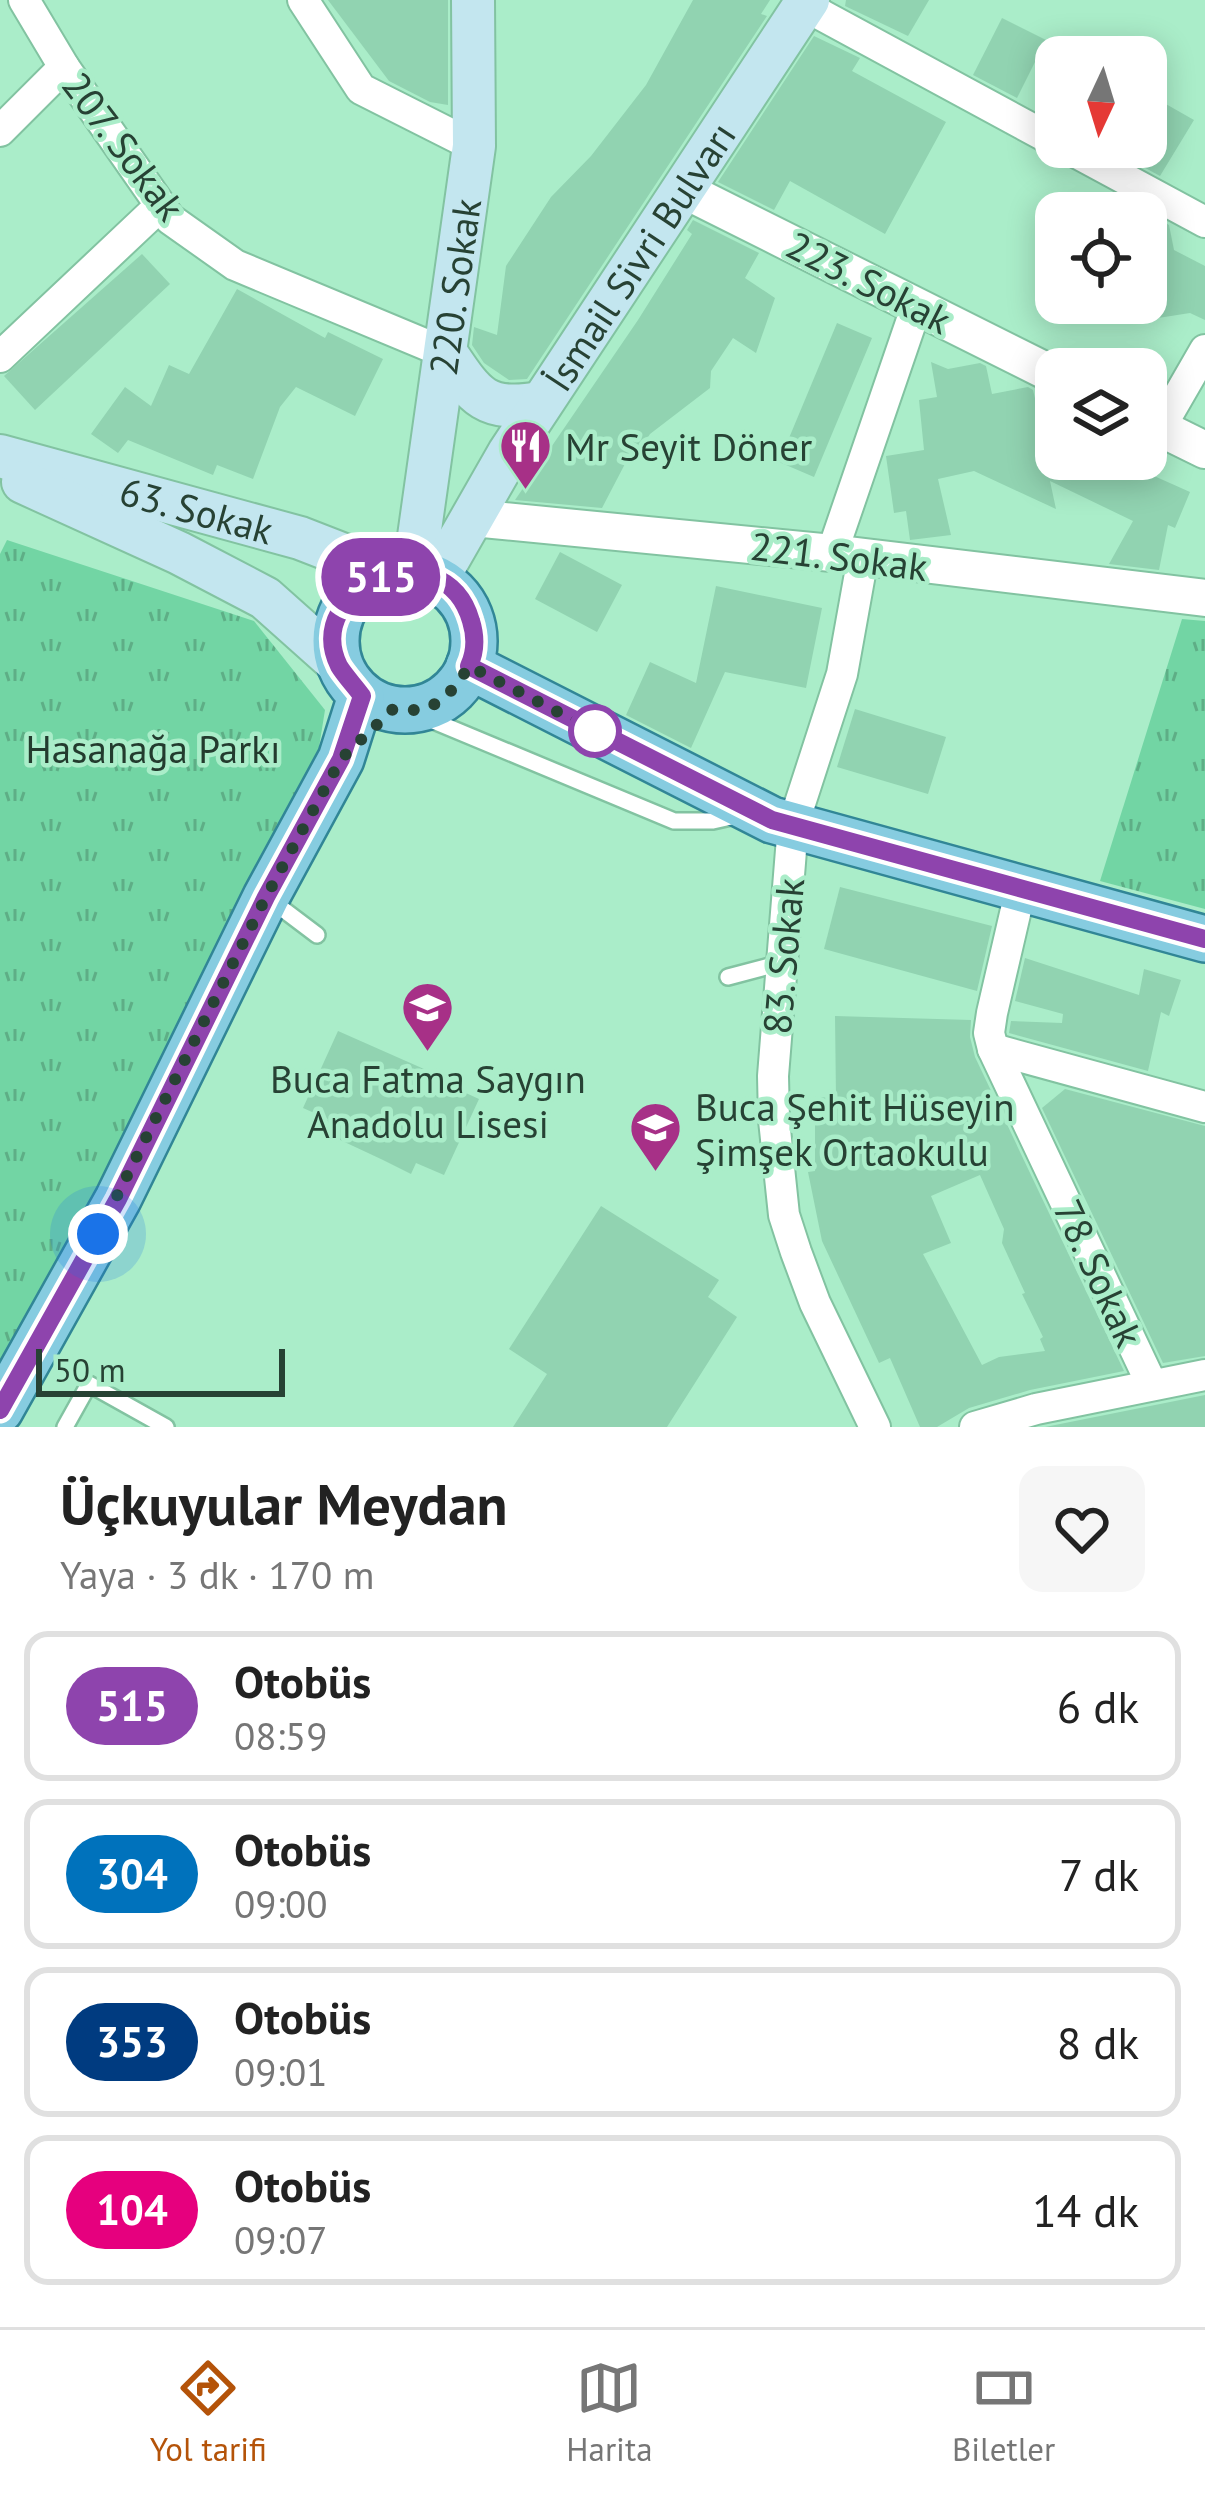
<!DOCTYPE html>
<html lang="tr">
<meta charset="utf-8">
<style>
body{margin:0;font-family:"PT Sans",sans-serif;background:#f6f6f6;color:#222;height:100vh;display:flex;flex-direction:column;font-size:45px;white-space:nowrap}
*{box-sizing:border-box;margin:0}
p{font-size:39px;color:#767676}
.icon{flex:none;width:66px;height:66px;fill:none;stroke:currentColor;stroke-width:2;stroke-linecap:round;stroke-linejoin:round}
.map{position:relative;height:1427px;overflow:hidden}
.panel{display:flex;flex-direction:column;background:#fff;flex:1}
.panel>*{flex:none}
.badge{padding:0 24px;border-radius:39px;font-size:42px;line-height:78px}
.needle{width:78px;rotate:184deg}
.controls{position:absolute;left:1035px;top:36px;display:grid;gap:24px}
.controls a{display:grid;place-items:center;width:132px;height:132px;border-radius:24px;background:#fff;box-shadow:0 6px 30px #0003;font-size:60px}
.scale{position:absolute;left:36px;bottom:30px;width:249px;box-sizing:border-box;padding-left:12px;border:6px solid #274234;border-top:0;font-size:33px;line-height:42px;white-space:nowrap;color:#274234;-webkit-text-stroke:9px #aaedc9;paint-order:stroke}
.you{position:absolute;width:60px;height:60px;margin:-30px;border:9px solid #fff;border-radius:50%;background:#1a73e8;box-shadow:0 0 0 18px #1a73e833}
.map>.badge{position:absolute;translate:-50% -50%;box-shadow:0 0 0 6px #fff}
.round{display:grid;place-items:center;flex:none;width:126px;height:126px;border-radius:24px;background:#f6f6f6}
.overview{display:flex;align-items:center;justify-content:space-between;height:204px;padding:0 60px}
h1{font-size:57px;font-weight:800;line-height:90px}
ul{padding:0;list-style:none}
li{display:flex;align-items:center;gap:36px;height:150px;margin:0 24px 18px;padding:0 36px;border:6px solid #e0e0e0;border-radius:24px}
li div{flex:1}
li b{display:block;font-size:45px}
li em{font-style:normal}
li .badge{min-width:132px;font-weight:700;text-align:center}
.dock{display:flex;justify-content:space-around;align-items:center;height:168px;border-top:3px solid #e0e0e0;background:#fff;font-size:33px;color:#767676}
.dock a{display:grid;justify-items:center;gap:6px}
.dock .current{color:#b45309}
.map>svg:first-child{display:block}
.park{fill:url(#park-tufts)}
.building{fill:#91d3b1;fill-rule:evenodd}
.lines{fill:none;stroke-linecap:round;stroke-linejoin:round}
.service-casing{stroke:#82c3a1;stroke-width:20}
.minor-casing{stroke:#82c3a1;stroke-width:34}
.tertiary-casing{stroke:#82c3a1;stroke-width:40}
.secondary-casing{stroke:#82c3a1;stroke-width:46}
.primary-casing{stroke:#318696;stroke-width:50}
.service{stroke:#fff;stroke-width:15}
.minor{stroke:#fff;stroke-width:30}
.tertiary{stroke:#fff;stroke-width:36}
.secondary{stroke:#c3e6ef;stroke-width:42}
.primary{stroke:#86cce0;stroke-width:45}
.line-casing{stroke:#fff;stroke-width:27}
.line{stroke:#8e44ad;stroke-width:18}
.walk{stroke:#274234;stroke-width:12;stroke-dasharray:0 21.6}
.stop-dot{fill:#fff;stroke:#8e44ad;stroke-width:6}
.labels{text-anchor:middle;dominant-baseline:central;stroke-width:9;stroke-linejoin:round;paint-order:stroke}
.street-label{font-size:39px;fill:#274234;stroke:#aaedc9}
.poi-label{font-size:39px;fill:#274234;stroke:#aaedc9;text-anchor:start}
.park-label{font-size:39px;fill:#233b2e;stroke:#aaedc9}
</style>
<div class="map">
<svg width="1205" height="1427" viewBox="0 0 1205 1427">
<defs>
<pattern id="park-tufts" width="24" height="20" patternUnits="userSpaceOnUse" patternTransform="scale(3)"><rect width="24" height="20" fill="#72d5a4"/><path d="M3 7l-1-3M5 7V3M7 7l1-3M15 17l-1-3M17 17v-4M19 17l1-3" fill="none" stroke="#5eae86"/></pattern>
</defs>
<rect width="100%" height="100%" fill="#aaedc9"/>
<!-- park -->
<g class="park">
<polygon points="7,540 254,621 325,710 316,766 115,1171 0,1360 0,554"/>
<polygon points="1182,619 1205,621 1205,909 1100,881"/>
</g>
<!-- building -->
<g class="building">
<polygon points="328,0 448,0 448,105 430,102 389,81"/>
<polygon points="693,0 770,0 761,14 767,16 527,379 509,380 484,363 472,345 474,327 497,335 506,266 551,197 591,156 646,85"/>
<polygon points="846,0 929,0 908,36 845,6"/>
<polygon points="1002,18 1046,40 1017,98 973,75"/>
<polygon points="814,36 860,58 852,71 946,122 885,234 790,181 774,210 718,182"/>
<polygon points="1157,99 1194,120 1160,176 1107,147 1146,147 1146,118"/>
<polygon points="1142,210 1169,225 1174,250 1205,266 1205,320 1190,313 1158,318 1146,213"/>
<polygon points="693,220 759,253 745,278 775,298 756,353 733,338 711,371 710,388 650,434 631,463 627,460 602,508 515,500 638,320 692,234 687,230"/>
<polygon points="142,254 170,284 35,410 4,376"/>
<polygon points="237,289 325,338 328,332 383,359 355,416 296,387 280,407 253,479 217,465 213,475 128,440 118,453 91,434 125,387 151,406 169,365 189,374"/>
<polygon points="837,323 872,338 814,477 779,462"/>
<polygon points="931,362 948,369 980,363 986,366 992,394 1028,387 1033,390 1044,437 1035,457 1116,459 1190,492 1175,528 1168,525 1159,570 1109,564 1133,521 1050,481 1056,509 974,471 938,479 951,535 910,540 906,511 894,513 886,456 924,450 919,400 937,397"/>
<polygon points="560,552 622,585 597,632 535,599"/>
<polygon points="716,586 822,608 806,688 725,672 691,748 626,715 650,662 696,683"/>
<polygon points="855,709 946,737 928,794 837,767"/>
<polygon points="840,887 992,926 977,991 824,949"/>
<polygon points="1025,958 1139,995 1144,969 1181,980 1169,1016 1161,1012 1148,1071 1009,1033 1011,1021 1062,1023 1063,1014 1015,1001"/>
<path d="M835 1016 971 1020 970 1037 975 1057 1124 1371 1030 1390 969 1408 937 1427H920L890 1358 879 1363 822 1241 808 1172 815 1171V1097L836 1098ZM980 1175 1004 1229 1002 1243 1025 1293 1022 1294 1043 1337 1040 1339 1045 1351 999 1357 982 1365 923 1254 951 1243 931 1196Z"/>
<polygon points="338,1031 424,1069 422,1073 479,1099 444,1175 416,1163 411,1174 383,1160 321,1131 328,1119 303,1108"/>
<polygon points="1065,1089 1205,1126 1205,1356 1163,1363 1042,1108"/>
<polygon points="601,1206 719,1280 708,1297 737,1317 667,1427 513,1427 547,1374 509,1349"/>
<polygon points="1205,1395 1205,1427 1045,1427"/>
</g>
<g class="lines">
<defs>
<g id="service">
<polyline points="412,712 674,821 713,821 740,815"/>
<polyline points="272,901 317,935"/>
<polyline points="728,977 781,963"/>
<polyline points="65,1427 89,1384 166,1427"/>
</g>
<g id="minor">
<polyline points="24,0 64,67 170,219 235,265 446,353"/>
<polyline points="303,0 361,89 474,146"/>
<polyline points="805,6 1056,142"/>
<polyline points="0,131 64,67"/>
<polyline points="1066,147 1205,222"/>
<polyline points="0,357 160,206"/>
<polyline points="1160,428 1205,350"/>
<polyline points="832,553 917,305"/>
<polyline points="863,557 842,674 793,825 773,1076 774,1120 784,1215 796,1252 815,1303 875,1427"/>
<polyline points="1021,888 992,1013 989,1033 993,1049 1152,1385"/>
<polyline points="993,1049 1205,1107"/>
<polyline points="975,1427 1036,1409 1205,1375"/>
</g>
<g id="tertiary">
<polyline points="682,189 1056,376"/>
<polyline points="1146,421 1205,450"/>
<polyline points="473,518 832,553 1205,598"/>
</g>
<g id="secondary">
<path d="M446 353C476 398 485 412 541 403"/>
<path id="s1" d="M0 456 300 538 390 573"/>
<polyline points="23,482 179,553 265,598 338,663"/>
<path id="s2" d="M414 572 474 146 473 0"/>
<path id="s3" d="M437 579 509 453 808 0"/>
</g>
<g id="primary">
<circle cx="405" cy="641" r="69"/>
<polyline points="469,666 772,820 1205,939"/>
<polyline points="0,1410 118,1199 266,897 341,759 361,696"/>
</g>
</defs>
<!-- service casing -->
<use href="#service" class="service-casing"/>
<!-- minor casing -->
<use href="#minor" class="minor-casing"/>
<!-- tertiary casing -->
<use href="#tertiary" class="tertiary-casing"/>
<!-- secondary casing -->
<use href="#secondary" class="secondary-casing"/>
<!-- primary casing -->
<use href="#primary" class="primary-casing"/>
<!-- service -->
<use href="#service" class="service"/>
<!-- minor -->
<use href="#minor" class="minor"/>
<!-- tertiary -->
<use href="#tertiary" class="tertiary"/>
<!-- secondary -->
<use href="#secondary" class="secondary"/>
<!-- primary -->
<use href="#primary" class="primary"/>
</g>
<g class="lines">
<defs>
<path id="line" d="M0 1410 118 1199 266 897 341 759 362 696C355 686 345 676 339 666 300 587 444 527 471 621 476 637 476 651 469 666L772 820 1205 939"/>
</defs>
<!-- line casing -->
<use href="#line" class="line-casing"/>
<!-- line -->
<use href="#line" class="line"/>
<!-- walk -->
<path class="walk" d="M98 1234 266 897 341 759 393 709C433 715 449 698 469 666L595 731"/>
</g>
<!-- icons -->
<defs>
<symbol id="restaurant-pin" viewBox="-11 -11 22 30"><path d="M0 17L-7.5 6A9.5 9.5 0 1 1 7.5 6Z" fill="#a73087" stroke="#aaedc9"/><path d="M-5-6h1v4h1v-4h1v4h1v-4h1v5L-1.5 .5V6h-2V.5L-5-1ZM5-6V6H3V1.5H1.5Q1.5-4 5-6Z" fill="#fff"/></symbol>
<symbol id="school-pin" viewBox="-11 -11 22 30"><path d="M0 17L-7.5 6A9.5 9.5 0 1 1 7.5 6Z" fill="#a73087" stroke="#aaedc9"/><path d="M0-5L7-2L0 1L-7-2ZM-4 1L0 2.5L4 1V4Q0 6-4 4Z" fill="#fff"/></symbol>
</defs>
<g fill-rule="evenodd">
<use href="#restaurant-pin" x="496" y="416" width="59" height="81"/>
<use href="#school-pin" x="398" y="978" width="59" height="81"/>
<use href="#school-pin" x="626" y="1098" width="59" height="81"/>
</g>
<!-- markers -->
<circle class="stop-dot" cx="595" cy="731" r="24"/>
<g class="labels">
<!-- street labels -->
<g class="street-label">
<text transform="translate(124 146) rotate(53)">207. Sokak</text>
<text stroke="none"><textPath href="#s3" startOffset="381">İsmail Sivri Bulvarı</textPath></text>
<text transform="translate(869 282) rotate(27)">223. Sokak</text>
<text stroke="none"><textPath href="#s2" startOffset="288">220. Sokak</textPath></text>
<text stroke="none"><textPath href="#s1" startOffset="204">63. Sokak</textPath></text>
<text transform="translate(839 556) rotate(7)">221. Sokak</text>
<text transform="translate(783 956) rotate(-85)">83. Sokak</text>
<text transform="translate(1099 1273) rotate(65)">78. Sokak</text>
</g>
<!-- poi labels -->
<g class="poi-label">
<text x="565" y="446">Mr Seyit Döner</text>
<text x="428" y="1078" text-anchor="middle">Buca Fatma Saygın<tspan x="428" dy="45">Anadolu Lisesi</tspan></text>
<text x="695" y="1106">Buca Şehit Hüseyin<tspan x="695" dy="45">Şimşek Ortaokulu</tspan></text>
</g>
<!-- park labels -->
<g class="park-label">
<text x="153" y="748">Hasanağa Parkı</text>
</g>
</g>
</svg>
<div class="controls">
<a><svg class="needle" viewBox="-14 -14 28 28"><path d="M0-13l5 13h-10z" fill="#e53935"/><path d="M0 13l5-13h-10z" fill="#767676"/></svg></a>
<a><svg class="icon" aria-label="locate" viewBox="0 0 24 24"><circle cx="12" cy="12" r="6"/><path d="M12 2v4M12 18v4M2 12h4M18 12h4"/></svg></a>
<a><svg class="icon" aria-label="layers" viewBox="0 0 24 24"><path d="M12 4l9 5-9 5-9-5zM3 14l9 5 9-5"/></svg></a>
</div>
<div class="scale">50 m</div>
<div class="you" style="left:98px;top:1234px"></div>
<b class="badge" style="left:381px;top:577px;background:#8e44ad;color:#fff">515</b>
</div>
<section class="panel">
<div class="overview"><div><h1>Üçkuyular Meydan</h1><p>Yaya · 3 dk · 170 m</p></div><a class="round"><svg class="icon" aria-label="heart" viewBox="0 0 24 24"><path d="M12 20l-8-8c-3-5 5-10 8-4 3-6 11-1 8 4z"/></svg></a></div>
<ul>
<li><span class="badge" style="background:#8e44ad;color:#fff">515</span><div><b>Otobüs</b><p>08:59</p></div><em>6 dk</em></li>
<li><span class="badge" style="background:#0072bc;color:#fff">304</span><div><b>Otobüs</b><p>09:00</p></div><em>7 dk</em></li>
<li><span class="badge" style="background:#003b80;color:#fff">353</span><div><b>Otobüs</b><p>09:01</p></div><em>8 dk</em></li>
<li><span class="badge" style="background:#e6007e;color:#fff">104</span><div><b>Otobüs</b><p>09:07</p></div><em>14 dk</em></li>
</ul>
</section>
<nav class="dock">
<a class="current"><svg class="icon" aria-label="directions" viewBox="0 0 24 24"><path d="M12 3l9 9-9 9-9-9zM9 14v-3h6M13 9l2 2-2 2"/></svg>Yol tarifi</a>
<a><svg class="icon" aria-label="map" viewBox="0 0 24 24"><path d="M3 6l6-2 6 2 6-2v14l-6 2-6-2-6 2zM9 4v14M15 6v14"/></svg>Harita</a>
<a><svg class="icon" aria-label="tickets" viewBox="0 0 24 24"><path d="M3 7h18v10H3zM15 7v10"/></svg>Biletler</a>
</nav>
